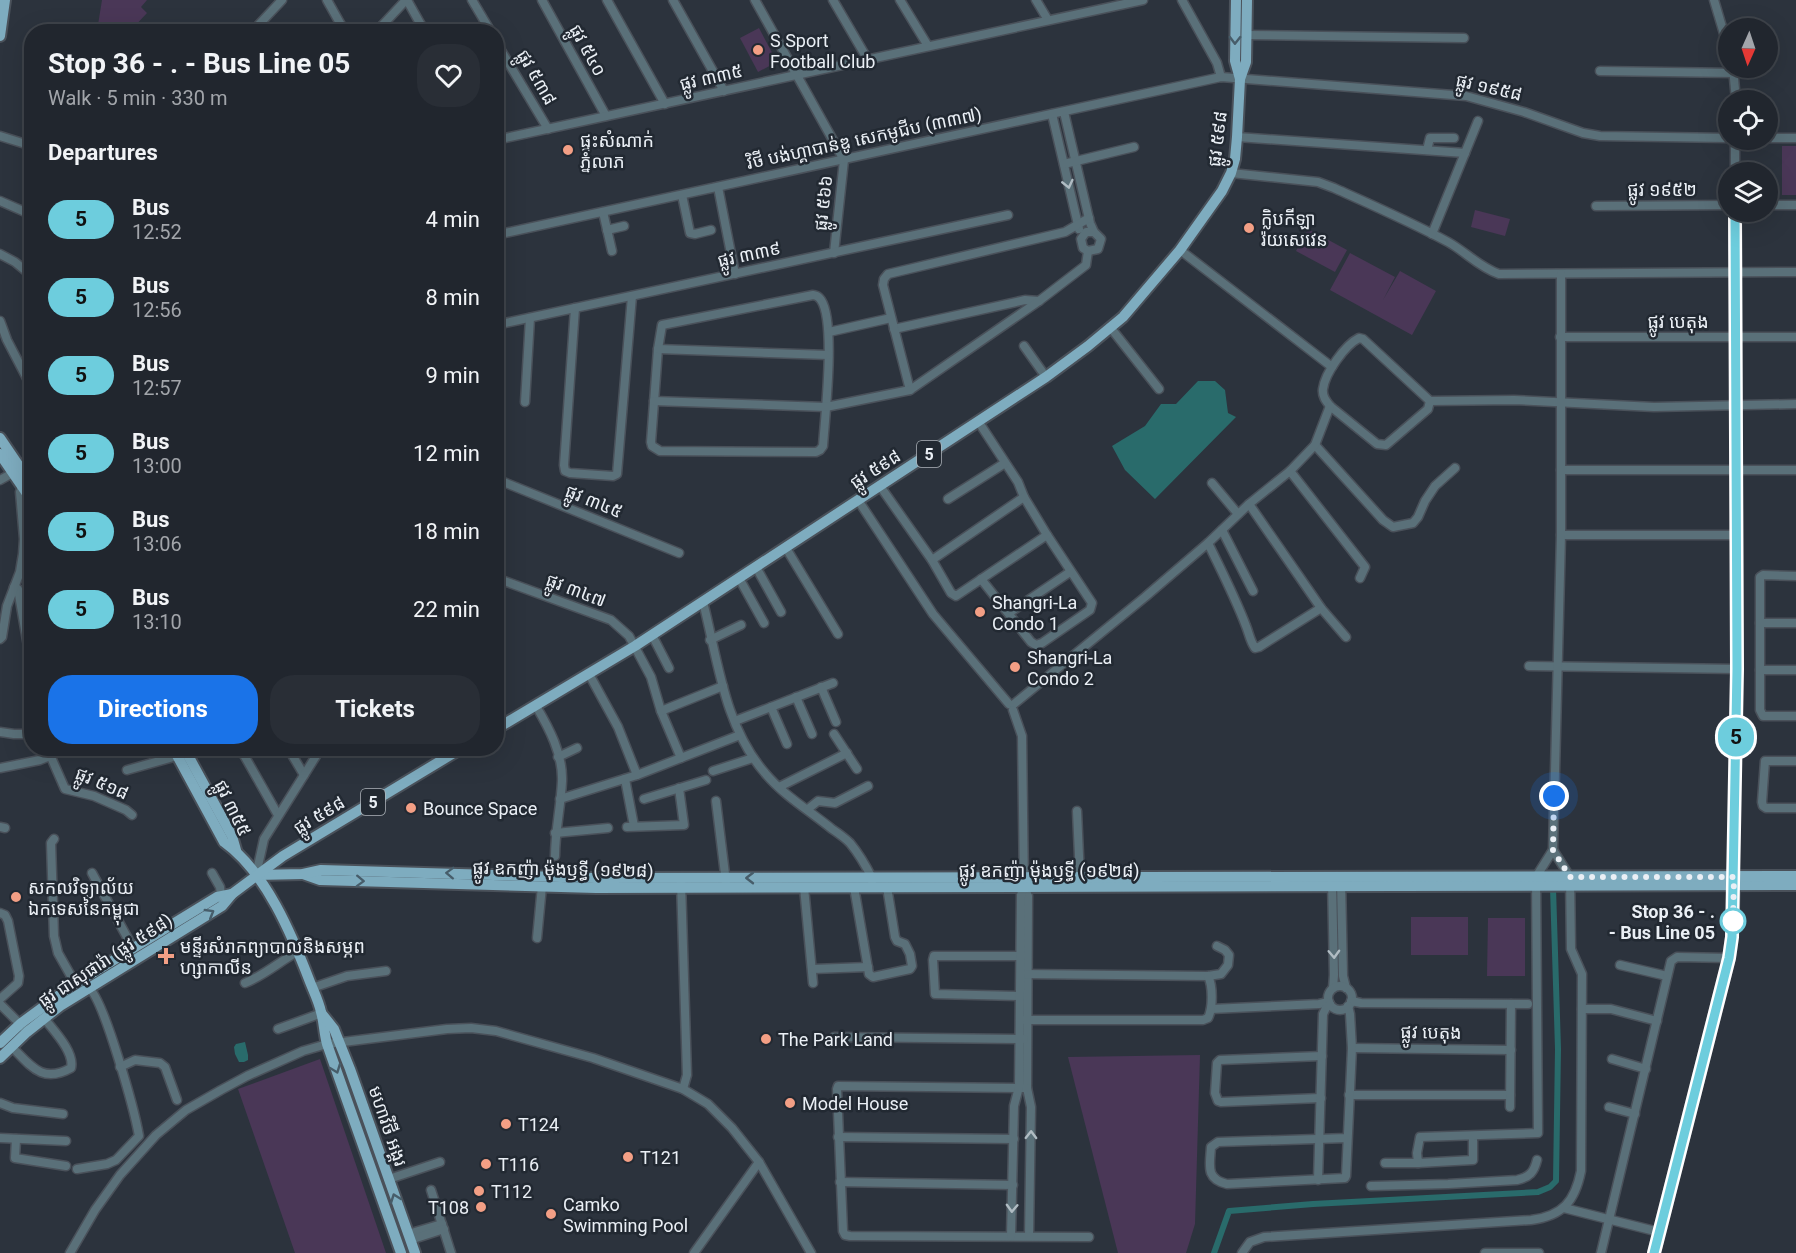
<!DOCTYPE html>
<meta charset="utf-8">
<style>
body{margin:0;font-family:Roboto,"Noto Sans Khmer",sans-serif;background:#292e36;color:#f1f3f6;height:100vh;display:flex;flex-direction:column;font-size:22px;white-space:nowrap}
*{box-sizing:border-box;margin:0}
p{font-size:20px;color:#a2a5aa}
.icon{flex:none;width:33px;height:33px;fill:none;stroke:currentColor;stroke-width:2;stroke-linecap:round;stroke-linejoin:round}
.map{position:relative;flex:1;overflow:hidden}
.details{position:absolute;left:24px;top:24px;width:480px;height:732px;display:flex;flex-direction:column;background:#21262e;border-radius:24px;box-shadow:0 6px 24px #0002,0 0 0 2px #3e434a}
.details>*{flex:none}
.badge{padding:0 12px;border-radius:20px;font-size:21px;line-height:39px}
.needle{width:39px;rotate:183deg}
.fabs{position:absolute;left:1718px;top:18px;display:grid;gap:12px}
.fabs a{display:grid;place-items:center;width:60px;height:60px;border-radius:50%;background:#21262e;box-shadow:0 6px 24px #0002,0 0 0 2px #3e434a;font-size:30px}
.you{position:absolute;width:30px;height:30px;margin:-15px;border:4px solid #fff;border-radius:50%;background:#1a73e8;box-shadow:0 0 0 9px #1a73e833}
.map>.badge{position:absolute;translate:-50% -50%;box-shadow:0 0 0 3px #fff}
h2{padding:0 24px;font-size:22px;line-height:54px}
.round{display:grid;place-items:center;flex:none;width:63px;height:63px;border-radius:24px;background:#292e36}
.head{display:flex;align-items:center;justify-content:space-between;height:102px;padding:0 24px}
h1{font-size:28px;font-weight:700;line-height:45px}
.primary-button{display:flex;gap:12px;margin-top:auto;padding:12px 24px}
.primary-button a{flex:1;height:69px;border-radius:24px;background:#1a73e8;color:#fff;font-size:24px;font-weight:700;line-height:69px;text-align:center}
.primary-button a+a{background:#292e36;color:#f1f3f6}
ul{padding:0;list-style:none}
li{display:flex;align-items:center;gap:18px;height:78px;padding:0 24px}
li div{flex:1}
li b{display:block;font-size:22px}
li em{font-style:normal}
li .badge{min-width:66px;font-weight:700;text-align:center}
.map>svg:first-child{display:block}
.green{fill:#4a3757}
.water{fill:#296b6b}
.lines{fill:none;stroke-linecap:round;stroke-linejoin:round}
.canal{stroke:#296b6b;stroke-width:6}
.minor-casing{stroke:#4a515a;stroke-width:11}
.major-casing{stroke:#4a515a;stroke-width:14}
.minor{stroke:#5a7079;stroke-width:8}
.major{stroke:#7eacbf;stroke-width:10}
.oneway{stroke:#475d6a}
.oneway2{stroke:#b0bcc3}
.line-casing{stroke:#fff;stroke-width:14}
.line{stroke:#6dcddd;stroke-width:9}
.walk{stroke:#eaeff5;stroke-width:6;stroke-dasharray:0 10.8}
.poi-dot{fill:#f39f85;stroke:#222932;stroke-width:2}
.stop-dot{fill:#fff;stroke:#6dcddd;stroke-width:3}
.labels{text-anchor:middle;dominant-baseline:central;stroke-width:5;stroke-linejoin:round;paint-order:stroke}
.shield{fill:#222932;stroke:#aeb4ba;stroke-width:1.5}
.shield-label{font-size:16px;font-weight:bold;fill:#eaeff5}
.poi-label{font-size:18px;fill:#eaeff5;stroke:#222932;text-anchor:start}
.street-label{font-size:18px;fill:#eaeff5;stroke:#222932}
.stop-label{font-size:18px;font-weight:bold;fill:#eaeff5;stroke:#222932;text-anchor:end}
</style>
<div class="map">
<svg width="1796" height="1253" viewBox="0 0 1796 1253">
<rect width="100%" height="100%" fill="#2c333d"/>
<!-- green -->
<g class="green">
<polygon points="102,0 147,0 141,7 147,13 130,31 97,31"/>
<polygon points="759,28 777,62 758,72 740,38"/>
<rect x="1782" y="146" width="14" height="49"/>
<polygon points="1475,210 1510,219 1505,236 1471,227"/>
<polygon points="1308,229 1347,250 1335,272 1296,251"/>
<polygon points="1350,253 1395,277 1383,300 1400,271 1436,291 1412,335 1330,290"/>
<rect x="1411" y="917" width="57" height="38"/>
<polygon points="1488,918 1525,918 1525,976 1487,976"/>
<polygon points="1200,1055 1195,1224 1186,1253 1118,1253 1068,1057"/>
<polygon points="320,1059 386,1253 295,1253 238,1089"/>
</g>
<!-- water -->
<g class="water">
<polygon points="1198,381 1215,381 1225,390 1228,413 1236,417 1155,499 1125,470 1112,446 1145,426 1161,404 1176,404"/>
<polygon points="245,1042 248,1055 248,1060 244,1062 239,1062 235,1054 234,1047 236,1044"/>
</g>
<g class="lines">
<!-- canal -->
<polyline class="canal" points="1214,1253 1229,1211 1313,1204 1538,1192 1550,1187 1556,1181 1558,1049 1553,888"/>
<defs>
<g id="minor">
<polyline points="327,0 345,32"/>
<polyline points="407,0 425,32"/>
<polyline points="472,0 491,32"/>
<polyline points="542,0 606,116"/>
<polyline points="607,0 665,104"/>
<polyline points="673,0 724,91"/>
<polyline points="755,0 844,160 834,253"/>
<polyline points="833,0 868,60"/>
<polyline points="900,0 928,46"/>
<polyline points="1036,0 1048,20"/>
<polyline points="1182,0 1217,63 1221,77"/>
<polyline points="1714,0 1728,47"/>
<polyline points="252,32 282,0"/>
<polyline points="376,32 406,0"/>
<polyline points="1247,35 1464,38"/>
<polyline points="496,42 548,129"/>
<polyline points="1733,68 1736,100"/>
<polyline points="1600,71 1734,73"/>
<polyline points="1064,112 1090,223 1094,232 1101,239 1098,249 1088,251 1083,248 1081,239 1086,232 1094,232"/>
<polyline points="1052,114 1079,229"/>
<polyline points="0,136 32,146"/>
<polyline points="1237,137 1465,153"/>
<polyline points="1767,138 1796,138"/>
<polyline points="496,140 1143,0"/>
<polyline points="1735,140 1735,172"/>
<polyline points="1427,150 1430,138 1454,138"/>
<polyline points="1064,164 1134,147"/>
<path d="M1231 173 1318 182 1334 188C1372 205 1411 222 1448 242 1466 252 1479 267 1499 274L1796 272"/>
<polyline points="718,187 735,274"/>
<polyline points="682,195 690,233 695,234 711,230"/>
<polyline points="0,201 32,215"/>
<polyline points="1767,205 1796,205"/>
<polyline points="1596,206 1728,205"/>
<polyline points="603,212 612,251"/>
<polyline points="607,230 624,226"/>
<polyline points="1432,234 1478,121"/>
<polyline points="496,235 1221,77 1466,96 1524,112 1583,133 1600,136 1728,138"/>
<polyline points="1180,250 1332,367"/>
<polyline points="0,254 15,262 32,276"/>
<path d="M813 295C817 296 818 296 821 300 836 322 825 416 823 446L820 450 816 452 660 451 652 446 651 442 658 349 662 325Z"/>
<polyline points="575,308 564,465 565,471 570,473 613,476 617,474 632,296"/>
<polyline points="0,321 7,340 32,388"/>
<polyline points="496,325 1008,215"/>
<polyline points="1110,327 1159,389"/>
<polyline points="894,329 1025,300 1039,301"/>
<polyline points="829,332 891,318"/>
<polyline points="1560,337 1796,337"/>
<polyline points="1024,346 1046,377"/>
<polyline points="658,349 828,355"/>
<polyline points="910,390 883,285 884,279 888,274 1065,232 1089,218"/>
<polyline points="654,401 826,407 910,390 1039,301 1086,265 1088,251"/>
<path d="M1430 401 1428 409 1386 445 1377 444 1330 406C1326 401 1322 396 1323 389 1325 373 1345 345 1359 338L1363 339 1430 401 1514 400 1654 407 1796 404"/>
<polyline points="525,402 530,318"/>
<polyline points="978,421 1018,482 1024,497 1047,535 1092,603 1090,610 1042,643 1036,645 1031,642 981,579"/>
<polyline points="1315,445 1383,520 1393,527 1413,523 1418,517 1425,501 1435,486 1455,468"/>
<polyline points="1561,470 1796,470"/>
<polyline points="1290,471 1365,567 1360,578"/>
<polyline points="496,479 679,553"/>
<polyline points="0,480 18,470"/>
<polyline points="1212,483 1238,514"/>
<polyline points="880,486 932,560 951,593 956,596 1047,535"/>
<polyline points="948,499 1005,463"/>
<polyline points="858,500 933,614 1009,704"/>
<polyline points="1249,504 1321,608 1346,637"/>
<polyline points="1222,530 1253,591"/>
<polyline points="1561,535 1735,535"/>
<path d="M1208 543C1221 570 1235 597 1246 626 1249 633 1250 641 1255 648L1259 647 1321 608"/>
<polyline points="786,548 838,634"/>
<polyline points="932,560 1024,497"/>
<polyline points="756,567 781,612"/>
<polyline points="1796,576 1763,575 1760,577 1760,710 1763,716 1796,716"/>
<polyline points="496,578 611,620 629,636 651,677 661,711 681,758"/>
<polyline points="739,578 764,623"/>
<polyline points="14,587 18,589 32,669"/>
<path d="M703 602C718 660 724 726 765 773 783 795 810 811 832 829 838 833 845 838 850 843 859 854 866 866 872 878V881"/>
<polyline points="1009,613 1070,572"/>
<polyline points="1760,623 1796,623"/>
<polyline points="652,635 669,668"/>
<polyline points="0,639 2,637 7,606 20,572 23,554 24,539 20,492 22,487 26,484"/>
<polyline points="710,640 741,625"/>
<polyline points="1529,666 1737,669"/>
<polyline points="1760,670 1796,670"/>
<polyline points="589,674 618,727 637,775"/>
<polyline points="821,687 836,722"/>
<polyline points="796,697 812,734"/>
<polyline points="1014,704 1145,597 1208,543 1249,504 1290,471 1315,445 1330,406"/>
<path d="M536 706C549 728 563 754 562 781 561 806 555 831 555 856"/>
<polyline points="771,707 787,744"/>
<polyline points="1013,710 1022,736 1024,887 1028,896 1027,1088 1031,1107 1029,1236"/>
<polyline points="661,711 723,686"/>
<polyline points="735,721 833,683"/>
<polyline points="0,732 14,734 32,734"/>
<polyline points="834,734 857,769"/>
<polyline points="47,748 65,789 94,796 126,810 132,815"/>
<polyline points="240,748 278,815"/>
<polyline points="288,748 304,775"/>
<polyline points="558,757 577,748"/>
<polyline points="1796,761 1765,761 1762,802 1763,806 1766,808 1796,808"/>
<polyline points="0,768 40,760 50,756"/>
<polyline points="127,770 177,756"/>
<polyline points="713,771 753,758"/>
<polyline points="625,779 634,826"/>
<polyline points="779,787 847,753"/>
<polyline points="560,799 637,775 740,735"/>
<polyline points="644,799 706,780"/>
<polyline points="716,801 726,882"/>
<polyline points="808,809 818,801 835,803 868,786"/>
<polyline points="1077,811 1080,878"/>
<polyline points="0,827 5,828"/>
<polyline points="627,827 684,825 679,788"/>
<polyline points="555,833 608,828"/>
<path d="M54 839 51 843 54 936 58 953 75 983C78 984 85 985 88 987 104 998 135 1113 139 1136L116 1160 107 1164 77 1169"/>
<polyline points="92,873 133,948"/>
<polyline points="212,873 220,887 221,896"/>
<polyline points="256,875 264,839 321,748"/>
<polyline points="1332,881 1334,975 1333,988"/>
<polyline points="1341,881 1343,976 1346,988"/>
<polyline points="1734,881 1737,669 1735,212"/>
<polyline points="681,882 687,1075 683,1089"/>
<polyline points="804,887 813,983"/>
<polyline points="854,887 869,974 873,977 910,969 912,966 910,954 905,944 897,941 895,937 887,887"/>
<polyline points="0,913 5,915 8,921 19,976 18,983 0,999"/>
<polyline points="537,938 542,886"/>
<polyline points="1620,965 1667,976"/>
<polyline points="813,969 868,967"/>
<polyline points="1023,974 1208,976 1221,974 1228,965 1229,955 1225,950 1217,946"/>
<path d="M245 983C265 975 280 961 299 951"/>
<circle cx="1340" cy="998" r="12"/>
<polyline points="312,988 347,976 386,971"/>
<polyline points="1020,996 935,994 933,960 934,956 1020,956"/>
<polyline points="1351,1001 1361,1003 1528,1004"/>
<polyline points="0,1004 23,1027"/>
<polyline points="1211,1009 1319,1004 1329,1002"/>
<polyline points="1582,1009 1611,1009 1657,1021"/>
<path d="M1024 1020H1203L1208 1018C1213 1008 1213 986 1208 976"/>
<polyline points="278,1029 322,1013"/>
<polyline points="834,1037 1024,1039"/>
<path d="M11 1046C31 1066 42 1084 71 1068 75 1052 53 1030 44 1018"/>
<polyline points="1352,1048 1511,1050"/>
<polyline points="1612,1059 1646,1069"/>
<polyline points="120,1067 135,1060 160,1063 165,1067 177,1100"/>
<polyline points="1027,1088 838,1086 837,1089 843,1231 845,1235 850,1236 1089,1237"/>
<polyline points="1349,1095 1510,1095"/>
<polyline points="1321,1098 1221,1102 1218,1101 1215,1093 1217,1063 1220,1060 1322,1056"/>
<polyline points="0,1103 13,1108 63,1114"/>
<polyline points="1510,1107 1511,1004"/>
<polyline points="1609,1107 1635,1114"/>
<polyline points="838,1137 1014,1139"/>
<polyline points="1473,1137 1473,1160 1418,1163 1417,1153 1420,1137 1538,1133 1536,877 1553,850 1561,535 1561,274"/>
<polyline points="0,1138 66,1141"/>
<path d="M1347 1138 1218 1142 1211 1147C1210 1165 1205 1179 1227 1184L1345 1178 1346 1176 1352 1048 1350 1014 1348 1006"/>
<polyline points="16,1139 15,1158 66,1166"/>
<polyline points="1385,1163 1418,1163"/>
<polyline points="389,1179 440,1162"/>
<polyline points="1318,1180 1323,1014 1326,1008 1330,1004"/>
<polyline points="840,1182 1013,1185"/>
<path d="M1371 1186 1448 1184 1517 1180C1530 1177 1534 1172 1537 1160"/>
<polyline points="431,1190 451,1253"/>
<polyline points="1564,1208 1659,1232"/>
<polyline points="408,1234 442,1224"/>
<polyline points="1011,1236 1014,1106 1019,1087 1021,895 1024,887"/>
<polyline points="410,1240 444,1229"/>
<polyline points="70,1253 95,1210 120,1175 156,1135 186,1110 221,1090 247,1076 303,1051 327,1044 447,1029 471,1028 496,1031 593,1058 683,1089 708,1104 732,1128 759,1162 811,1253"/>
<polyline points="694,1253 759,1162"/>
<path d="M1242 1253 1250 1242 1264 1237 1531 1220C1563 1216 1575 1201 1581 1171L1582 974 1571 949 1570 877 1553 850"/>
<polyline points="1485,1253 1539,1253"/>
<polyline points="1601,1253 1671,961 1677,957 1729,958"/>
</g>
<g id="major">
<polyline points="0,36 5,0"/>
<polyline points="1240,79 1246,62 1247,0"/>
<polyline points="0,438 32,485"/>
<polyline points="0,454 32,501"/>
<polyline points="496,729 635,646 1046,377 1088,346 1123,317 1180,250 1222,191 1231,173 1235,159 1237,137 1240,79 1235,61 1236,0"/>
<path d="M173 748 224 842C266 872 292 935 310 982 314 992 319 1002 321 1012 324 1022 324 1033 327 1044L401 1253"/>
<polyline points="184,748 232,836 236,850"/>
<polyline points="303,874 320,880 596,888 1796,885"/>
<polyline points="256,875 303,874 321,870 595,878 1796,876"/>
<polyline points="322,1014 334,1029 350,1069 415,1253"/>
<polyline points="0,1043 20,1024 73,985 217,897 232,894"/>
<polyline points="0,1058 27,1032 60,1006 222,906 232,894 283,856 462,748"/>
<polyline points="1654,1253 1729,958 1732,937 1734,885"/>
</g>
</defs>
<!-- minor casing -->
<use href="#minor" class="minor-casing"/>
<!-- major casing -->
<use href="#major" class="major-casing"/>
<!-- minor -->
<use href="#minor" class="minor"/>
<!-- major -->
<use href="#major" class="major"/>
</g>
<!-- one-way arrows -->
<defs><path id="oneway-chevron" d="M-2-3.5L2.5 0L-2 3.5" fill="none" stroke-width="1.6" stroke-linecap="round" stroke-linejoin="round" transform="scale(1.5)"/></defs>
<g class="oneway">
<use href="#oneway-chevron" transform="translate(1235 40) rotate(91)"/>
<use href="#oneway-chevron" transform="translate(450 873) rotate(-178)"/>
<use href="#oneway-chevron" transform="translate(750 878) rotate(180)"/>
<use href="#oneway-chevron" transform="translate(360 881) rotate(2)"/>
<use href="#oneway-chevron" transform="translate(210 913) rotate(-31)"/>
<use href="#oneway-chevron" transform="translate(336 1069) rotate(69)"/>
<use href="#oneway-chevron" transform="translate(395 1198) rotate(-110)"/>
</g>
<g class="oneway2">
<use href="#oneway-chevron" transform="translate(1068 184) rotate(77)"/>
<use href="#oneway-chevron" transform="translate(1334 954) rotate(88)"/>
<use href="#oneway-chevron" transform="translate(1031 1135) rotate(-89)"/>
<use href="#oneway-chevron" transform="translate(1012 1208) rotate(92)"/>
</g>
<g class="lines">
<defs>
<polyline id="line" points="1654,1253 1729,958 1732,937 1737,669 1735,212"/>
</defs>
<!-- line casing -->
<use href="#line" class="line-casing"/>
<!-- line -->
<use href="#line" class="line"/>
<!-- walk -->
<polyline class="walk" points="1554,796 1553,850 1570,877 1734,877 1733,921"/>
</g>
<!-- markers -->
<g class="poi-dot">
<circle cx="758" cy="50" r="6"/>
<circle cx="568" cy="150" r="6"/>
<circle cx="1249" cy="228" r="6"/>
<circle cx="980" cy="612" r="6"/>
<circle cx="1015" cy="667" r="6"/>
<circle cx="411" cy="808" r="6"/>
<circle cx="16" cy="897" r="6"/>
<path d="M163 947h6v6h6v6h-6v6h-6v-6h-6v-6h6z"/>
<circle cx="766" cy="1039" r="6"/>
<circle cx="790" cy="1103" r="6"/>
<circle cx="506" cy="1124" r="6"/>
<circle cx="628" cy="1157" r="6"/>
<circle cx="486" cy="1164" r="6"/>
<circle cx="479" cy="1191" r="6"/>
<circle cx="481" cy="1207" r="6"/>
<circle cx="551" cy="1214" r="6"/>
</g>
<circle class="stop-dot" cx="1733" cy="921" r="12"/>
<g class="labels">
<!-- shield labels -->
<g class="shield">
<rect x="917" y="441" width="24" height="26" rx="4.5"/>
<rect x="361" y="789" width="24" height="26" rx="4.5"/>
</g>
<g class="shield-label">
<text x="929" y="454">5</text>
<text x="373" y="802">5</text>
</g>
<!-- poi labels -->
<g class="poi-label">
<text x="770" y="40">S Sport<tspan x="770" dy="21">Football Club</tspan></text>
<text x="580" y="140">ផ្ទះសំណាក់<tspan x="580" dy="21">ភ្នំលាភ</tspan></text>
<text x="1261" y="218">ក្លិបកីឡា<tspan x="1261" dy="21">រ៉យសេវេន</tspan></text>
<text x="992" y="602">Shangri-La<tspan x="992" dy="21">Condo 1</tspan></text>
<text x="1027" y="657">Shangri-La<tspan x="1027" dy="21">Condo 2</tspan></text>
<text x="423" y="808">Bounce Space</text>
<text x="28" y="887">សកលវិទ្យាល័យ<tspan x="28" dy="21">ឯកទេសនៃកម្ពុជា</tspan></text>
<text x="180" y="946">មន្ទីរសំរាកព្យាបាលនិងសម្ភព<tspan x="180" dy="21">ហ្សាកាលីន</tspan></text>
<text x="778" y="1039">The Park Land</text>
<text x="802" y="1103">Model House</text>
<text x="518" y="1124">T124</text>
<text x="640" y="1157">T121</text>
<text x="498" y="1164">T116</text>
<text x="491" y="1191">T112</text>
<text x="563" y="1204">Camko<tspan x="563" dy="21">Swimming Pool</tspan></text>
<text x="469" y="1207" text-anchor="end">T108</text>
</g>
<!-- street labels -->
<g class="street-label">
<text transform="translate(588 50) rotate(61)">ផ្លូវ ៥៤០</text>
<text transform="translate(537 77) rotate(60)">ផ្លូវ ៥៣៨</text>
<text transform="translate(711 77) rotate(-13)">ផ្លូវ ៣៣៥</text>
<text transform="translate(1489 87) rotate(13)">ផ្លូវ ១៩៥៨</text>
<text transform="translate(864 138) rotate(-12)">វិថី បង់ហ្គាបាន់ឌូ សេកមូជីប (៣៣៧)</text>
<text transform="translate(1217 139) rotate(-83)">ផ្លូវ ៥៩៨</text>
<text x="1662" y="189">ផ្លូវ ១៩៥២</text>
<text transform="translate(823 203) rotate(-84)">ផ្លូវ ៥៦៦</text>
<text transform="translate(749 254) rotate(-12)">ផ្លូវ ៣៣៩</text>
<text x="1678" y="321">ផ្លូវ បេតុង</text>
<text transform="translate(875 469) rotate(-33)">ផ្លូវ ៥៩៨</text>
<text transform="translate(594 501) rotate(22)">ផ្លូវ ៣៤៥</text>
<text transform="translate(576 590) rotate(21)">ផ្លូវ ៣៤៧</text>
<text transform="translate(102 783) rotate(23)">ផ្លូវ ៥១៨</text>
<text transform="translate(233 808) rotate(64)">ផ្លូវ ៣៥៥</text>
<text transform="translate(319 815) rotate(-31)">ផ្លូវ ៥៩៨</text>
<text transform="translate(563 869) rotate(1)">ផ្លូវ ឧកញ៉ា ម៉ុងឫទ្ធី (១៩២៨)</text>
<text x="1049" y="870">ផ្លូវ ឧកញ៉ា ម៉ុងឫទ្ធី (១៩២៨)</text>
<text transform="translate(105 960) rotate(-33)">ផ្លូវ ជាសុផារ៉ា (ផ្លូវ ៥៩៨)</text>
<text transform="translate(1431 1032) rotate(1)">ផ្លូវ បេតុង</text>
<text transform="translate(388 1126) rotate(71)">មហាវិថី អង្គរ</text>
</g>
<!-- stop labels -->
<g class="stop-label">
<text x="1715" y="911">Stop 36 - .<tspan x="1715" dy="21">- Bus Line 05</tspan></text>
</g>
</g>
</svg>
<div class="fabs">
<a><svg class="needle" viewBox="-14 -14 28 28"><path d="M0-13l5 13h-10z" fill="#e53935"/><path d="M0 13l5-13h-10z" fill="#a2a5aa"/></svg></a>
<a><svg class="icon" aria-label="locate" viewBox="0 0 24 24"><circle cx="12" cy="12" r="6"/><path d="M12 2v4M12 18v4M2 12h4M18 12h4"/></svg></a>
<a><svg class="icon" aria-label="layers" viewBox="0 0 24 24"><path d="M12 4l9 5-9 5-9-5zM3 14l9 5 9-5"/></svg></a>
</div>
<div class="you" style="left:1554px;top:796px"></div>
<b class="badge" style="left:1736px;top:737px;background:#6dcddd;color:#111">5</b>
<section class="details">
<div class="head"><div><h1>Stop 36 - . - Bus Line 05</h1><p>Walk · 5 min · 330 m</p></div><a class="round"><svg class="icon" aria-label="heart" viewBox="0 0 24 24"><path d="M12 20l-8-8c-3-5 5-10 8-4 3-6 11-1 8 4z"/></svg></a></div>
<h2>Departures</h2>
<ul>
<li><span class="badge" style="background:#6dcddd;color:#111">5</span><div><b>Bus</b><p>12:52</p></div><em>4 min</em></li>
<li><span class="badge" style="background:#6dcddd;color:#111">5</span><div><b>Bus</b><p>12:56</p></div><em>8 min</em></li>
<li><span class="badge" style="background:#6dcddd;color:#111">5</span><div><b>Bus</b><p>12:57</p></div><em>9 min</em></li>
<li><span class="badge" style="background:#6dcddd;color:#111">5</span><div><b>Bus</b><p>13:00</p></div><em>12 min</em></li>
<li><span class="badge" style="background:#6dcddd;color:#111">5</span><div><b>Bus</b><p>13:06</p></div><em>18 min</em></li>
<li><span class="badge" style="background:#6dcddd;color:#111">5</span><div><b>Bus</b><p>13:10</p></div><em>22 min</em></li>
</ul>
<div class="primary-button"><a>Directions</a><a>Tickets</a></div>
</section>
</div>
